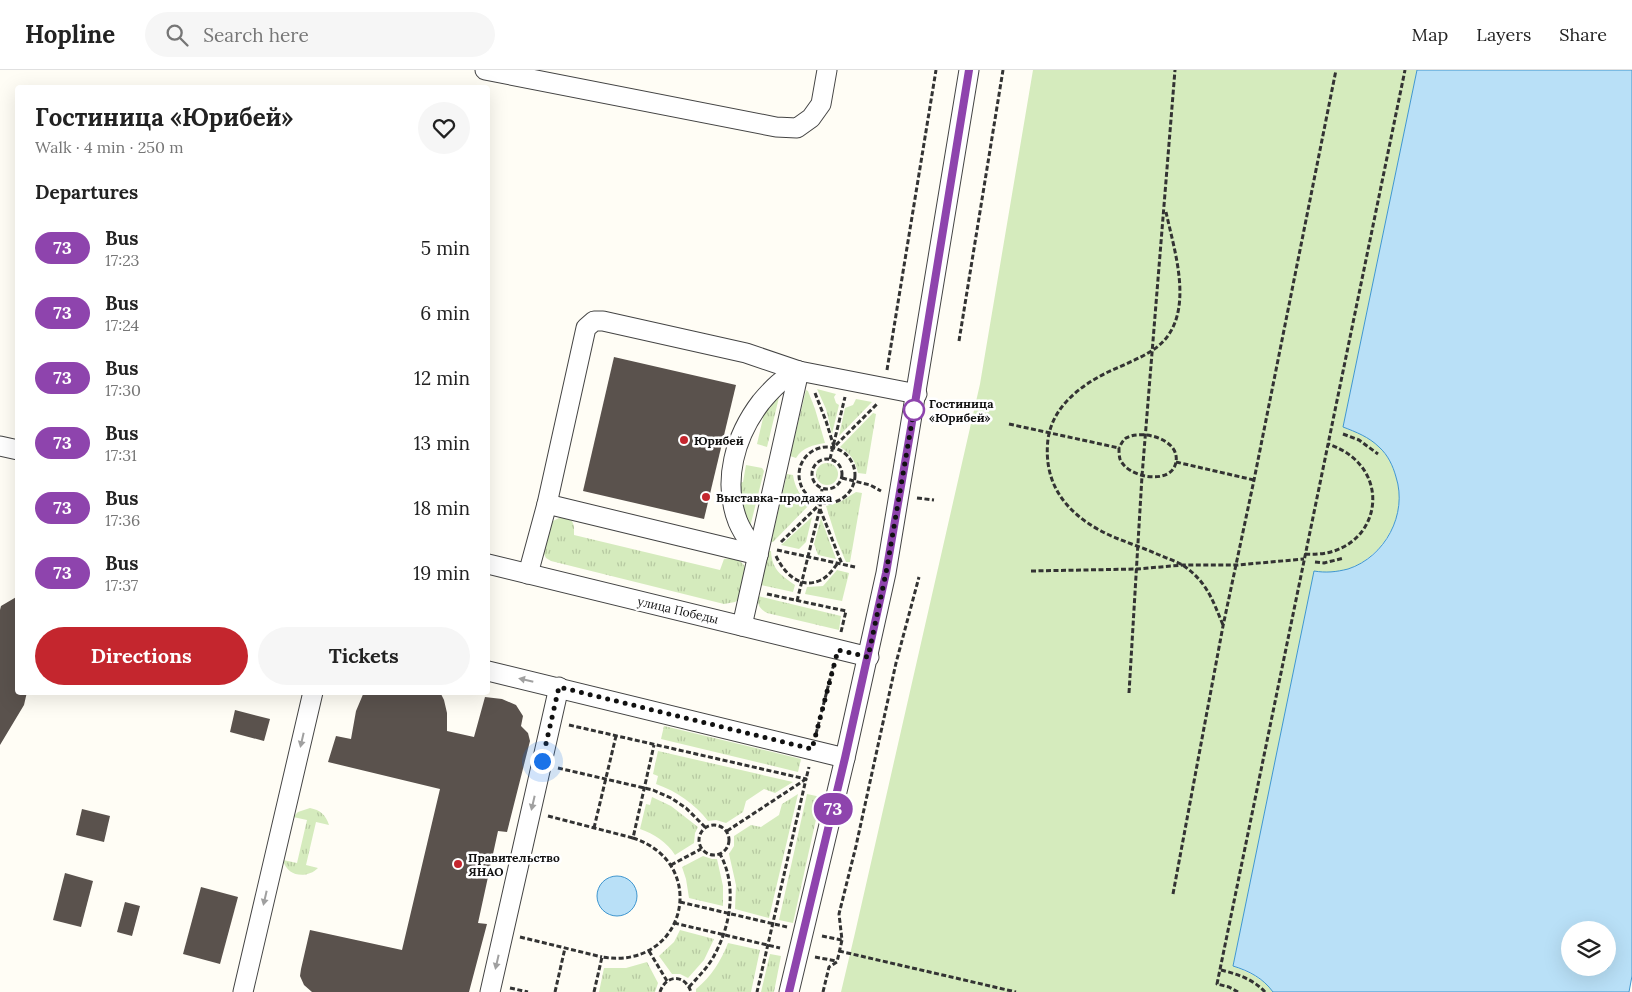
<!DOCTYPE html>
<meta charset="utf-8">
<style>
body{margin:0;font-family:Lora,serif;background:#f6f6f6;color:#222;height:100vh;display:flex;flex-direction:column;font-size:19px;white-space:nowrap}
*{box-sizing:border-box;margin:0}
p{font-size:16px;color:#767676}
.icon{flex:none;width:28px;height:28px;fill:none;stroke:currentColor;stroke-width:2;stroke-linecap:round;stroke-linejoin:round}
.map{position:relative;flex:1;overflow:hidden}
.panel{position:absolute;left:15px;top:15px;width:475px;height:610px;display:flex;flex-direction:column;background:#fff;border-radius:5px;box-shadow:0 5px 20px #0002}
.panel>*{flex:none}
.badge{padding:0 10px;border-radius:16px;font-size:18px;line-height:32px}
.buttons{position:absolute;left:1561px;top:851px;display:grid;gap:10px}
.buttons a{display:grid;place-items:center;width:55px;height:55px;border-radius:50%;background:#fff;box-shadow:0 5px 20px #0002;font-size:25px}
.you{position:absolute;width:25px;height:25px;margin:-12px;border:4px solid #fff;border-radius:50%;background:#1a73e8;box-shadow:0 0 0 8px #1a73e833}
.map>.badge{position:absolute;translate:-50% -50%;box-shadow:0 0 0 2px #fff}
h2{padding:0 20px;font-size:19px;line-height:45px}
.round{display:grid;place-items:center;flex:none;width:52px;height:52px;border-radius:26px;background:#f6f6f6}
.summary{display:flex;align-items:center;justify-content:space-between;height:85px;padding:0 20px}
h1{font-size:24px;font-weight:700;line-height:38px}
.button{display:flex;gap:10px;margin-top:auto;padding:10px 20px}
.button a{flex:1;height:58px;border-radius:30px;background:#c4262e;color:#fff;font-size:20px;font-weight:700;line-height:58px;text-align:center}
.button a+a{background:#f6f6f6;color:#222}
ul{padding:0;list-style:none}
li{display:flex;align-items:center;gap:15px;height:65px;padding:0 20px}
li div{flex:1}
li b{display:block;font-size:19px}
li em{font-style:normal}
li .badge{min-width:55px;font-weight:700;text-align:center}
header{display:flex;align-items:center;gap:30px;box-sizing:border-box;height:70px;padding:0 25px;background:#fff;border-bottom:1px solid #e0e0e0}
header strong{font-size:24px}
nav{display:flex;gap:28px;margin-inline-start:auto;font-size:18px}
.search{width:350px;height:45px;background:#f6f6f6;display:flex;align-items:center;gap:12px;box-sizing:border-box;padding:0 18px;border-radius:28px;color:#767676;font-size:19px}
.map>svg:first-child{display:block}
.grass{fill:url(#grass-tufts)}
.park{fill:#d5ebbd}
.water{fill:#b9e0f7;stroke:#3f96cf;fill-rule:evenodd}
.building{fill:#5a524d}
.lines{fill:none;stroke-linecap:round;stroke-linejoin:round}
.minor-casing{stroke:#444;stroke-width:21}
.path{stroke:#333;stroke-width:3;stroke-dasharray:5 2.5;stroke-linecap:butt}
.minor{stroke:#fff;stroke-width:19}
.oneway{fill:#a0a0a0}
.line-casing{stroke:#fff;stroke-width:11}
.line{stroke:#8e44ad;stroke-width:8}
.walk{stroke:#111;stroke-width:5;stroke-dasharray:0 9}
.stop-dot{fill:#fff;stroke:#8e44ad;stroke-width:2.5}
.poi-dot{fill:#c4262e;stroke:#fff;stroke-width:2}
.labels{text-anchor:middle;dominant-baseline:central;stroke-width:5;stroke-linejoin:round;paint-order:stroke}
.stop-label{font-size:12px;font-weight:bold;fill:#111;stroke:#fff;text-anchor:start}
.poi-label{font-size:12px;font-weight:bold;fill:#111;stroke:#fff;text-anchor:start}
.street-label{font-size:12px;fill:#111;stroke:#fff}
</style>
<header>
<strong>Hopline</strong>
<div class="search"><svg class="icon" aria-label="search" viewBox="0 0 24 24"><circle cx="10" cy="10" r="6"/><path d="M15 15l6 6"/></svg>Search here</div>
<nav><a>Map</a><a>Layers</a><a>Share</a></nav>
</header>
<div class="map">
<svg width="1632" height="922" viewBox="0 0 1632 922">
<defs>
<pattern id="grass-tufts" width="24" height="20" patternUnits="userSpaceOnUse" patternTransform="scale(1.25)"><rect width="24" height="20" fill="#d5ebbd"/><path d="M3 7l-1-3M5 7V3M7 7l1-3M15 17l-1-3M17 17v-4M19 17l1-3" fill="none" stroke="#b6c8a1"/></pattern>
</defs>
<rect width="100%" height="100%" fill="#fffdf5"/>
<!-- grass -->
<g class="grass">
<polygon points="781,319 767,377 757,374 763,348 756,346"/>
<polygon points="817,319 836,324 834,327 836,333 839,335 832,364 826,339"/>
<path d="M806 320 808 321 815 339 825 373C813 375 803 377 796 388L790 386Z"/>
<polygon points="856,329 872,332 839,366 845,338 853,335"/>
<path d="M873 343 876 344 866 404 858 403C855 390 851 384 840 377Z"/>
<circle cx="827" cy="404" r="11"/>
<polygon points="746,395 762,398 764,401 749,461 744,446 739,413 743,412"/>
<path d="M787 404 793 405C795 418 800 427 811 433L773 472H771Z"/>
<polygon points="856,422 862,423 850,492 846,492 837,471 826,436 840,432"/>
<polygon points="561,447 572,451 574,456 574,465 720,500 724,489 734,488 739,490 744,495 746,501 739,529 735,532 724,534 551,491 546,488 541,478 551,452"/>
<polygon points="812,447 806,472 799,479 781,475"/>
<polygon points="821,448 836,489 818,485 814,474"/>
<path d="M769 481H771C772 500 781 505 795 515L793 522 761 515Z"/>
<polygon points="837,500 849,503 842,531 805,524 807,517 823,516"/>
<path d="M758 526 841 546 839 560 767 543C760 539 757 535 758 526Z"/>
<polygon points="664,656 801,689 798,702 661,669"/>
<path d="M658 681 793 712 775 723 764 719 746 731 743 742 726 753 716 750 708 751C695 734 676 721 656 714L658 706 653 704Z"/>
<polygon points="798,724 769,848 735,839 736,815 729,784 734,776 734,766 751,755 761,757 779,745 782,734"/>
<polygon points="807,724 821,727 793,853 779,850"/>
<path d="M652 727 671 736 698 757 695 763 694 773 675 785C667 772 654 764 640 759L646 734 650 735Z"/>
<path d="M310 738C320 740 326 745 329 755L316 752 306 795 318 798C307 809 287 807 283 790L297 793 307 750 293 747 298 742Z"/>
<polygon points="703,786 712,789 717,789 723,816 723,836 689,828 686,809 682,797"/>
<polygon points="680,860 714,869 704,890 688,908 680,904 672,904 659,886 674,872"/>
<path d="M728 873 760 880 751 922H696V919C711 907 721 891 728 873Z"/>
<polygon points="770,884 781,886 774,922 761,922"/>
<polygon points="647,892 658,913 655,922 599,922 604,898 626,898"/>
</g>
<!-- park -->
<path class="park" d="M1033 0H1417L1343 357C1356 362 1369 367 1379 377 1388 385 1392 395 1396 407 1408 443 1385 486 1348 499 1337 502 1326 503 1314 502L1233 896C1248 902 1263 908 1273 922H841L855 863 980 314Z"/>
<!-- water -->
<g class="water">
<path d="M1417 0H1632V906L1629 922H1273C1263 908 1249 901 1233 896L1314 501C1326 503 1336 502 1348 499 1385 487 1408 444 1396 407 1393 396 1388 385 1379 377 1369 367 1356 362 1343 357ZM1570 860H1608V898H1570Z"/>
<circle cx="617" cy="826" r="20"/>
</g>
<!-- building -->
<g class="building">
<polygon points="614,287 736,315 704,449 583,421"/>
<polygon points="18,526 18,622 27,622 24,635 0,675 0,540 1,536"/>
<polygon points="364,622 440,622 444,630 447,643 447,661 474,667 485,627 502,629 516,635 523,646 521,656 528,663 530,671 507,762 498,761 478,853 487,854 469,922 312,922 304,915 300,906 301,899 310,860 402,880 440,719 328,692 336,666 351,669 356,641"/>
<polygon points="235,640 270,649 264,671 230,662"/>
<polygon points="82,739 110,746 104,772 76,765"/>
<polygon points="65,803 93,811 81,857 53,850"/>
<polygon points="201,817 238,827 220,894 183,884"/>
<polygon points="125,832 140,836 132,866 117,862"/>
</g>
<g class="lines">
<defs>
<g id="minor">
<polyline points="485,0 776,57 797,58 811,48 821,34 827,0"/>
<polyline points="0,376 18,380"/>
<polyline points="547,434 758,485"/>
<path d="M758 485C751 474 743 464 738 452 722 411 735 366 761 332 772 319 783 307 799 301"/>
<polyline points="488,494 869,587"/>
<polyline points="528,504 547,434 586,258 594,251 603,251 746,283 799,301 917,324"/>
<polyline points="742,556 799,301"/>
<polyline points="488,601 845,688"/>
<polyline points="243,922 313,622"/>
<polyline points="490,922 559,617"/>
<polyline points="789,922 845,688 886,503 969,0"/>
</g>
</defs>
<!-- minor casing -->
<use href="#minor" class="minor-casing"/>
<!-- path -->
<g class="path">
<path d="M1166 142C1175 184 1198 250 1153 280 1139 289 1123 295 1108 302 1080 316 1053 336 1048 369 1043 412 1064 441 1101 461 1118 470 1139 476 1157 484 1166 488 1176 491 1184 496 1207 512 1213 531 1223 555"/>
<polyline points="959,271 1003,0"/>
<polyline points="887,300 936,0"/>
<polyline points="815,323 826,351 834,377 877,334"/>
<path d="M1009 354 1119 378C1119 381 1119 386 1120 389 1127 408 1172 416 1176 392 1180 369 1142 359 1126 368 1123 370 1121 374 1119 378"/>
<polyline points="1343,364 1359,370 1378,384"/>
<circle cx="827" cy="405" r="28"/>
<circle cx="827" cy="404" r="15"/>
<polyline points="830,389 845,327"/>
<polyline points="1176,392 1254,410"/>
<polyline points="842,408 870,415 881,421"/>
<polyline points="917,428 934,430"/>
<polyline points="820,439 842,494"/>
<polyline points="781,472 817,437 820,432"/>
<polyline points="777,480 855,497"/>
<path d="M1305 484C1380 490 1400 398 1328 374"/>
<path d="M776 486C784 503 800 520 821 510 828 507 833 499 838 493"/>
<polyline points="1315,492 1324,493 1344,488"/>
<polyline points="1031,501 1137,499 1183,495 1237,495 1304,489"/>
<polyline points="767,524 846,541 841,562"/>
<polyline points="797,531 820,438 822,419"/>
<polyline points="1129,623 1142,406 1175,0"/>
<polyline points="569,655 806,709 757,922"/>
<polyline points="816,664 833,597"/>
<polyline points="558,698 653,720 671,728 686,738 705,757"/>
<polyline points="548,746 633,768"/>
<circle cx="714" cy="770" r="15"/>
<polyline points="594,758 616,666"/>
<polyline points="727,761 806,709 809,697"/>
<polyline points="671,795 701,779"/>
<polyline points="1173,824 1223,556 1254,410 1336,0"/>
<polyline points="680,832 787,857"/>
<polyline points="674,853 780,878"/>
<polyline points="822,866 842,870"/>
<polyline points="520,867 602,887"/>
<polyline points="649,881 667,911"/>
<polyline points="839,881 1016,922"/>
<polyline points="815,887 836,891"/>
<path d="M1221 900C1237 904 1253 909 1265 922"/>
<path d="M689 917C699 906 709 896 715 884 731 854 737 815 720 784"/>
<polyline points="510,918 528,922"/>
<polyline points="555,922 565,878"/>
<path d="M594 922 602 887C686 901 711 793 633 768L654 675"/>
<path d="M660 922C666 904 685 904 691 922"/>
<polyline points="823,922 829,897 837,892 842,870 839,844 856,776 896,593 919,507"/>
<polyline points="1238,922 1229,917 1217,914 1405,0"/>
</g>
<!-- minor -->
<use href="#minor" class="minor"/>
</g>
<!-- one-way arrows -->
<defs><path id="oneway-solid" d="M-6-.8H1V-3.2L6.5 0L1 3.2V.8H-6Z" transform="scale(1.25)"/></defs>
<g class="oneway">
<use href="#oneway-solid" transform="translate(526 610) rotate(-167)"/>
<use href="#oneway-solid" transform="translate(302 670) rotate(103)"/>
<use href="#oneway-solid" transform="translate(533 733) rotate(103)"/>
<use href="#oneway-solid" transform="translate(265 828) rotate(103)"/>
<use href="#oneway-solid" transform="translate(497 892) rotate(103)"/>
</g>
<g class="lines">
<defs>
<polyline id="line" points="789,922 845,688 886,503 911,358 969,0"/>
</defs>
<!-- line casing -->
<use href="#line" class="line-casing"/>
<!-- line -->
<use href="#line" class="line"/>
<!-- walk -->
<polyline class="walk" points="542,691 559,617 812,679 838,580 868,587 886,503 914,340"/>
</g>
<!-- markers -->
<circle class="stop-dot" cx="914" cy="340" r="10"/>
<g class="poi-dot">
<circle cx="684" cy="370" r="5"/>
<circle cx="706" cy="427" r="5"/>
<circle cx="458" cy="794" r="5"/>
</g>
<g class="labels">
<!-- stop labels -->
<g class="stop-label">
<text x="929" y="333">Гостиница<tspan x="929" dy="14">«Юрибей»</tspan></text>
</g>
<!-- poi labels -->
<g class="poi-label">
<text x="694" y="370">Юрибей</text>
<text x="716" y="427">Выставка-продажа</text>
<text x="468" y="787">Правительство<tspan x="468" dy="14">ЯНАО</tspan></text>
</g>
<!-- street labels -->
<g class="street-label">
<text transform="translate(678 540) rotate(13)">улица Победы</text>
</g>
</g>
</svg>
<div class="buttons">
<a><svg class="icon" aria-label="layers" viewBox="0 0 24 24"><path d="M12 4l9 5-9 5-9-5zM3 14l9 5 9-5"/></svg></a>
</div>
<div class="you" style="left:542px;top:691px"></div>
<b class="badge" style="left:833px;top:739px;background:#8e44ad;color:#fff">73</b>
<section class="panel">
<div class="summary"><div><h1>Гостиница «Юрибей»</h1><p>Walk · 4 min · 250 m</p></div><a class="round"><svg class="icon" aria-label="heart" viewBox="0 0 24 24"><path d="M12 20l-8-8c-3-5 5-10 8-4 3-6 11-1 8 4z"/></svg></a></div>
<h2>Departures</h2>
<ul>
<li><span class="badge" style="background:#8e44ad;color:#fff">73</span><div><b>Bus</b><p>17:23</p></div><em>5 min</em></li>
<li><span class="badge" style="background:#8e44ad;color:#fff">73</span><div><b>Bus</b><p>17:24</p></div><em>6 min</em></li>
<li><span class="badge" style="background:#8e44ad;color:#fff">73</span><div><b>Bus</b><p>17:30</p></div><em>12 min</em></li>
<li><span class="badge" style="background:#8e44ad;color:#fff">73</span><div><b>Bus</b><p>17:31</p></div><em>13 min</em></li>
<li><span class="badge" style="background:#8e44ad;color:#fff">73</span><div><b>Bus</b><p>17:36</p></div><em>18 min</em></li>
<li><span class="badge" style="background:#8e44ad;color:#fff">73</span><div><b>Bus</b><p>17:37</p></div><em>19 min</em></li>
</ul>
<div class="button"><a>Directions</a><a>Tickets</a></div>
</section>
</div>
